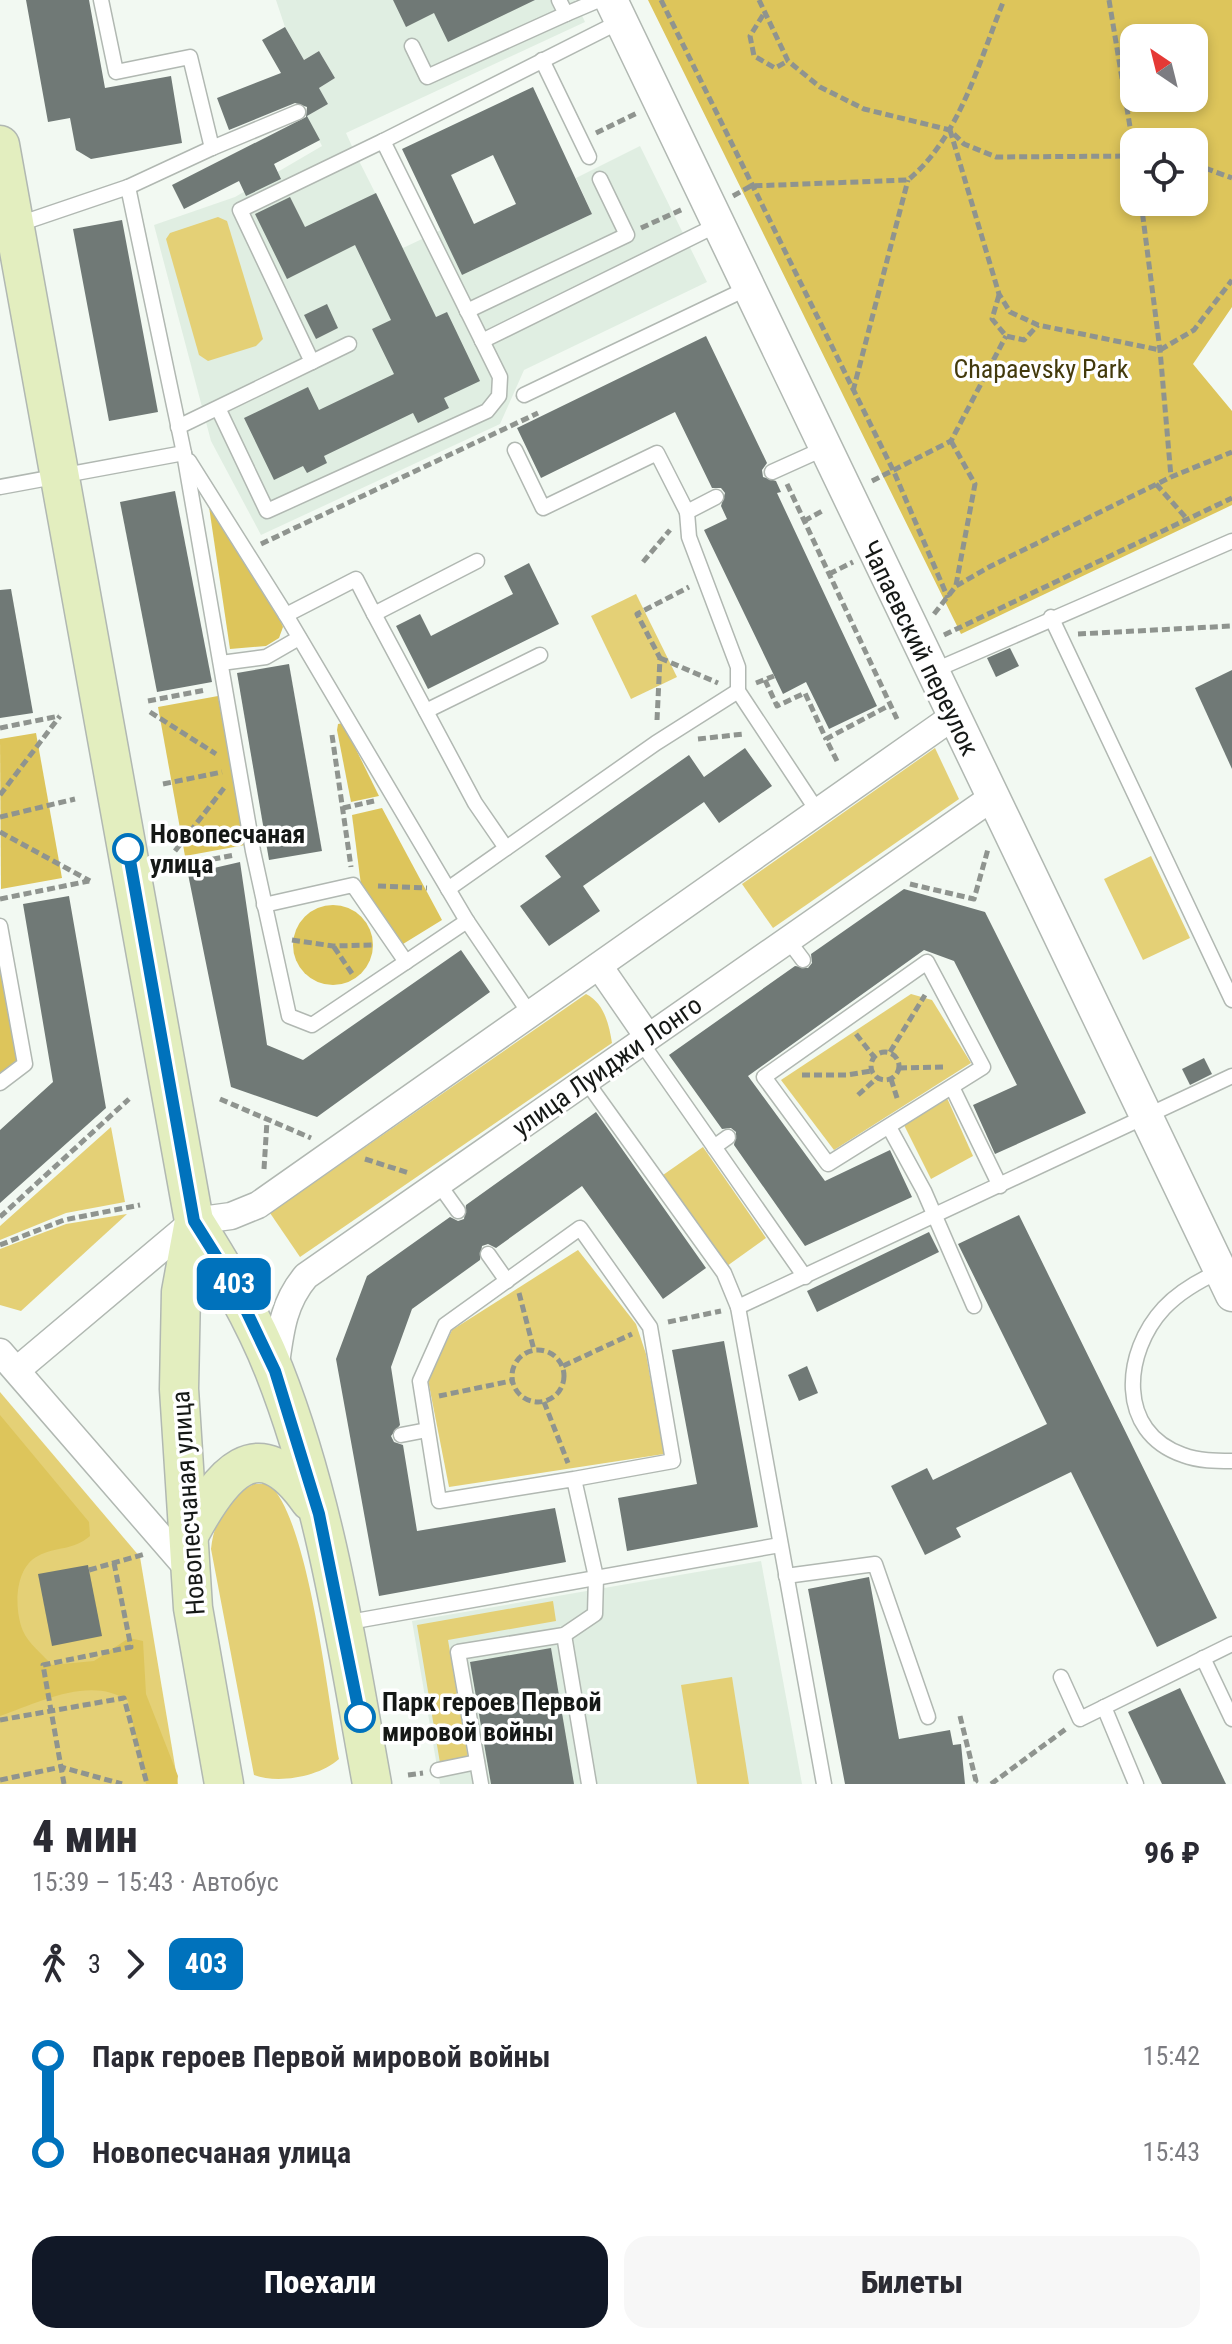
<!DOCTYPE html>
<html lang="ru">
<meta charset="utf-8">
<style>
body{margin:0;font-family:"Roboto Condensed",sans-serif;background:#f7f7f7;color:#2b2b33;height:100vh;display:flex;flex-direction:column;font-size:30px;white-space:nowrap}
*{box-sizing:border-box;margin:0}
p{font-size:26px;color:#7c7c81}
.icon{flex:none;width:44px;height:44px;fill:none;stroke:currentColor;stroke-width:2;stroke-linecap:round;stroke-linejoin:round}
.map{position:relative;height:1784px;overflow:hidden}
.drawer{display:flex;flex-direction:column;background:#fff;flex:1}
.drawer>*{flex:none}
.badge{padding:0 16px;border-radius:12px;font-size:28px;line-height:52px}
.needle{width:52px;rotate:325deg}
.controls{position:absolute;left:1120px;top:24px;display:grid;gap:16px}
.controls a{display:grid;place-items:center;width:88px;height:88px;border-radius:16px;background:#fff;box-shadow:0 4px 12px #0003;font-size:40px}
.map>.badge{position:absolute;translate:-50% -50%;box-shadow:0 0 0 4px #fff}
.legs{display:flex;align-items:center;gap:12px;height:88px;padding:0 32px;font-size:26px}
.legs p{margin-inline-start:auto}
.head{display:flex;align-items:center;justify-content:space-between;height:136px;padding:0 32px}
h1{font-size:44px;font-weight:800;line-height:60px}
.action{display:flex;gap:16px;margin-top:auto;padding:16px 32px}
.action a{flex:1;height:92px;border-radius:24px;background:#111827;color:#fff;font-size:32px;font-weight:800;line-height:92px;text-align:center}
.action a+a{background:#f7f7f7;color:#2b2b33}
ul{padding:0 32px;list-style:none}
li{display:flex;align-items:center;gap:28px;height:96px;font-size:30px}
li i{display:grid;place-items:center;width:12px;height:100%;margin:0 10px;background:currentColor}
li i::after{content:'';width:20px;height:20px;margin:-10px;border:6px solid;border-radius:50%;background:#fff}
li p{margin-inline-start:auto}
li:first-child i{background:linear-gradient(#0000 50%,currentColor 0)}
li:last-child i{background:linear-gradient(currentColor 50%,#0000 0)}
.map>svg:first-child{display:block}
.built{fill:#e0eee2}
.green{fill:#e4d076}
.forest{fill:#ddc55b;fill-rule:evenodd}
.building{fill:#707976;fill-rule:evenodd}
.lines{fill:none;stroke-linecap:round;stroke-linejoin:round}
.service-casing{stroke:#b1b8b2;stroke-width:17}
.minor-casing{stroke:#b1b8b2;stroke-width:29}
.tertiary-casing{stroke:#b1b8b2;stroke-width:35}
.secondary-casing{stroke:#b1b8b2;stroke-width:41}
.path{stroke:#8f948f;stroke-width:5;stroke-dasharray:8 4;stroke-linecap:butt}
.service{stroke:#fff;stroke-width:14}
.minor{stroke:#fff;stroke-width:26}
.tertiary{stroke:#fff;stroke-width:32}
.secondary{stroke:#e3eebf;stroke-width:38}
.line-1-casing{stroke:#fff;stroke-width:18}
.line-1{stroke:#0072bc;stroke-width:12}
.stop-1-dot{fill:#fff;stroke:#0072bc;stroke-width:4}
.labels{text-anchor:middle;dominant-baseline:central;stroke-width:7;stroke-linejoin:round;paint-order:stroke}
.park-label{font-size:26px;fill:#433a0c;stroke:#fff}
.street-label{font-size:26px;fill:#151816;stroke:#fff}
.stop-label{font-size:26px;font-weight:bold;fill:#151816;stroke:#fff;text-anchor:start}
</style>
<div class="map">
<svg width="1232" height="1784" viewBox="0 0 1232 1784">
<rect width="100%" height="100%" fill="#f2f9f2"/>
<!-- built -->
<g class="built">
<polygon points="276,0 575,0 585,22 346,133 355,153 403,248 441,230 462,275 592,214 576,178 640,146 707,282 524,370 500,424 261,535 211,441 154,225 235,197 322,146 307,116 328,104 319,88 335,78 319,51 304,60 285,27"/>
<polygon points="761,1561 802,1784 440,1784 412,1621"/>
</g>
<!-- green -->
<g class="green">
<polygon points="218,217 227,221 263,339 256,346 208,361 199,355 166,239 170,233"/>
<polygon points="636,594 677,677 631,699 591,616"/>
<polygon points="935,748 959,799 773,928 742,884"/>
<polygon points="1151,856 1190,938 1143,960 1104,879"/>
<path d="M586 994C604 1003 609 1024 612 1043L300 1257 270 1213Z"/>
<polygon points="911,994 932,1000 971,1063 834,1150 781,1080"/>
<polygon points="947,1098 973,1156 931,1179 904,1125"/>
<polygon points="111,1127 125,1202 66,1213 0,1240 0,1226"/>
<polygon points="703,1147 766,1238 727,1266 663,1175"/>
<polygon points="127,1214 21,1311 0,1305 0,1249 66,1224"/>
<polygon points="578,1250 636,1324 646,1354 664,1454 449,1487 428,1380 452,1330"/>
<polygon points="0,1392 140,1557 178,1784 0,1784"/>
<path d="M254 1484H269C309 1519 328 1700 339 1759 319 1777 278 1784 254 1775L211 1549C214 1520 227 1497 254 1484Z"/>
<polygon points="553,1601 556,1621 448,1640 468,1758 440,1763 417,1625"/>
<polygon points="732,1677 749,1784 697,1784 681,1685"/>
</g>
<!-- forest -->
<g class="forest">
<path d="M648 0H1232V307L1193 364 1232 411V505L961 634ZM1134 38H1194V98H1134ZM1134 142H1194V202H1134Z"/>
<polygon points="208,500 279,617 283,627 279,638 266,646 230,649"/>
<polygon points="218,696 245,845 185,856 158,707"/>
<polygon points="343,723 379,796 351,802 337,730 338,724"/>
<polygon points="36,733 62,878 1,889 0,739"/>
<polygon points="382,808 442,920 403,944 361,885 352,815"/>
<circle cx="333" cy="945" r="40"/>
<polygon points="0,968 17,1060 0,1074"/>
<path d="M0 1415 89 1522 90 1536C73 1551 56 1546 38 1556 14 1568 14 1610 23 1631 28 1643 43 1655 52 1665L94 1661 129 1638 143 1641 146 1694 178 1776 177 1784H146L128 1701C91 1675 38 1703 0 1716Z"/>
</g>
<!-- building -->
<g class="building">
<polygon points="26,0 89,0 105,88 171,76 182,143 91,159 76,150 70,118 48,122"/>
<polygon points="393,0 535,0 448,42 434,13 406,27"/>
<polygon points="285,27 304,60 319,51 335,78 319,88 328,104 307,116 320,140 274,164 281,179 246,196 239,181 184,209 172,185 306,117 307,107 295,103 229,130 217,98 281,73 262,40"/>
<path d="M533 87 592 214 462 275 402 149ZM493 155 516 204 474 224 451 175Z"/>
<polygon points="376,193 436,317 447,312 480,381 444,398 449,408 418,423 413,413 324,456 327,463 307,473 303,466 274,480 244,418 308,387 319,410 394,374 372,329 391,320 355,245 287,279 255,214 290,197 305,227"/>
<polygon points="122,220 158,412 109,421 73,229"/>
<polygon points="327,304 338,328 316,339 304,315"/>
<polygon points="706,336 767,463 762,470 763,477 776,481 781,492 777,493 877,706 829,729 806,682 783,694 704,530 727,519 721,506 725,493 721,488 712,488 675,412 541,478 517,428"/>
<polygon points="175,491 212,682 157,692 120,502"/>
<polygon points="529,563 559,624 428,689 396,626 420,614 431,636 513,594 504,576"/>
<polygon points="11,589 33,713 0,718 0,590"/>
<polygon points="1010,648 1019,666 996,677 987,658"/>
<polygon points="289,664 322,851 269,860 237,673"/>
<polygon points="1232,670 1232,769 1195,688"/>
<polygon points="745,748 772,786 719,823 704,802 583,886 600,911 549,946 520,906 561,877 545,856 689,755 704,777"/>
<polygon points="240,862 267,1045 303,1060 461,950 490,992 317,1117 231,1087 188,874"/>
<polygon points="904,889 985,912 1086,1113 995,1154 973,1105 1017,1085 954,961 924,950 748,1076 825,1181 890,1150 912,1197 805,1246 734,1145 736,1132 731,1128 722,1129 669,1055 795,966 808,968 812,963 811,954"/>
<polygon points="69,896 106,1108 0,1203 0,1130 53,1082 23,904"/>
<polygon points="1204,1058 1212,1074 1190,1085 1182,1069"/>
<polygon points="596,1112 706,1268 663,1299 582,1186 496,1248 488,1244 482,1246 480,1260 412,1309 391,1367 400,1425 391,1436 394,1442 403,1445 417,1531 555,1508 566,1562 379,1596 336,1359 367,1276 450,1217 458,1221 464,1219 466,1205"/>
<polygon points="1019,1215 1217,1618 1157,1647 1071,1472 956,1528 961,1537 925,1555 891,1486 927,1468 933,1480 1047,1424 958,1244"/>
<polygon points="929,1232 939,1252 817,1312 807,1291"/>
<polygon points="724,1341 758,1527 627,1551 618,1498 697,1484 672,1350"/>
<polygon points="807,1366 818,1393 799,1401 788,1375"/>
<polygon points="88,1565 102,1636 52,1646 38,1574"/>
<polygon points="869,1577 899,1739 950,1730 953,1745 961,1744 965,1784 845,1784 808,1589"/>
<polygon points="551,1648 574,1784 491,1784 470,1662"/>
<polygon points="1180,1688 1226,1784 1162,1784 1128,1712"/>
</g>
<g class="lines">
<defs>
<g id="service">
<polyline points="101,0 116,72 190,57 212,148 128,187"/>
<polyline points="566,14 599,0"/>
<polyline points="412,46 427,77 566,14 559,0"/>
<polyline points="542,60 589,157"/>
<polyline points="383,141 621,21"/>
<polyline points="212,148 298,112"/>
<polyline points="16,225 128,187 184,453 253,851 289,1016 312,1025 467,921"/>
<polyline points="467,311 627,235 600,179"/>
<polyline points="482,341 717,225"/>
<polyline points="312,362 349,344"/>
<polyline points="524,395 748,288"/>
<polyline points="178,427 312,362 240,210 383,141 500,377 499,396 487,411 267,511 218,408"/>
<polyline points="515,450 543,508 657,453 687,512"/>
<polyline points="189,461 286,615 467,921 530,1014"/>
<polyline points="772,472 823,449"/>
<polyline points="0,487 184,453"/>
<polyline points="716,497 687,512 689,537 738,667 738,691 818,812"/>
<polyline points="374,614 475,803 506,848"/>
<polyline points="286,615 356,579 374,614 477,561"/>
<polyline points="1051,617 1232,1000"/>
<polyline points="221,663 266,657 299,638"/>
<polyline points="933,671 1232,541"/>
<polyline points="426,711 540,655"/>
<polyline points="448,889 656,743 738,691"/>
<polyline points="264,905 353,885 406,962"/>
<polyline points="0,926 25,1064 0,1083"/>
<polyline points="788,940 803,960"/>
<polygon points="927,962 983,1067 828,1164 764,1077"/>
<polyline points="641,1042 805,1277"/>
<polyline points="586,1081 724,1273 738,1307"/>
<polyline points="952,1087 1000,1186"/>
<polyline points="889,1127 924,1191 974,1306"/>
<polyline points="714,1147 728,1137"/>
<polyline points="438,1183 458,1211"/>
<polyline points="488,1254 507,1281"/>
<path d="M1220 1271C1200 1280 1180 1291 1164 1308 1123 1352 1116 1432 1183 1455 1199 1461 1216 1461 1232 1461"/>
<polyline points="401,1435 427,1430"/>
<polyline points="786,1576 875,1564 928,1717"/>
<polyline points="344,1623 780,1545"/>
<polyline points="564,1635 589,1784"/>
<polyline points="1203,1658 1232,1719"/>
<polyline points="1061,1677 1080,1719 1232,1644"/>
<polyline points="1104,1707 1136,1784"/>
<polyline points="438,1770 477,1762"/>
<polyline points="481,1784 458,1652 564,1635 595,1614 596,1577 574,1479 439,1501 420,1381 445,1325 580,1228 650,1327 673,1461 574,1479"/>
<polyline points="824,1784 738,1307 1232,1076"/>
</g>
<g id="minor">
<polyline points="599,966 648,1037"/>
<polyline points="0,1352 190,1571"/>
<polyline points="17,1370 194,1221 231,1216 258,1205 954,716"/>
<path d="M275 1371C280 1335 282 1304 306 1276L993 797"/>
</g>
<polyline id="tertiary" points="611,0 1232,1295"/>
<g id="secondary">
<polyline points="0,145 194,1221 181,1292 179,1389 193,1608 224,1784"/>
<path d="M194 1221C224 1269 253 1317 274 1370 326 1502 347 1646 372 1784"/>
<path d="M189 1535C220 1477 257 1425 310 1501"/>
</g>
</defs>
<!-- service casing -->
<use href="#service" class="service-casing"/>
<!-- minor casing -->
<use href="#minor" class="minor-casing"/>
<!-- tertiary casing -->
<use href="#tertiary" class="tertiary-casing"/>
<!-- secondary casing -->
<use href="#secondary" class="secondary-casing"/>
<!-- path -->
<g class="path">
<polyline points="661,0 894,472 948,598"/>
<polyline points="759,0 788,61 820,87 864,109 950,130 964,144 996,157 1134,156"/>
<polyline points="1109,0 1134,151"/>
<polyline points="763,15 750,36 754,56 775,68 788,61"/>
<polyline points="950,130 999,294 1010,312 1038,325 1160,350 1194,330 1232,280"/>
<polyline points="596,133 637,113"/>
<polyline points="1194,164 1232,178"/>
<path d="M733 196 751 186 908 180C960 137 979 61 1004 0"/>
<polyline points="1141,202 1160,350 1171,477"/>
<polyline points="641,228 683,209"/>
<polyline points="999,295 992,319 1006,336 1024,340 1038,325"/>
<polyline points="853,391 908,180"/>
<polyline points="951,441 975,484 956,585"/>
<polyline points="872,481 951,441 1006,336"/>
<polyline points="787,484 897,719"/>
<polyline points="1156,484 1187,519"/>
<polyline points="804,521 824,510"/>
<polyline points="261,544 538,413"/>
<polyline points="643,562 670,530"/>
<polyline points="829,574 853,562"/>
<polyline points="934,614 956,586 991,566 1171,477 1232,452"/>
<polyline points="1078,634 1232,626"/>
<polyline points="944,635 1232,498"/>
<polyline points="660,658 718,683"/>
<polyline points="765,680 777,706 805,693 826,739"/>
<polyline points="756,683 774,676"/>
<polyline points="148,701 206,690"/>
<polyline points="150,712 216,754"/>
<polyline points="657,720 660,658 637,614 689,587"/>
<polyline points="0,728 59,716"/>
<polyline points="332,735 351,867"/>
<polyline points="698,739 744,734"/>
<polyline points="837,761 826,739 890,705"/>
<polyline points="163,784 222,772"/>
<polyline points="0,795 60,716"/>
<polyline points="343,808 374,801"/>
<polyline points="0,817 75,799"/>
<polyline points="0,832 90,881"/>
<polyline points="175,851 224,788"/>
<polyline points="177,866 235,855"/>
<polyline points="910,884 974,899 988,849"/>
<polyline points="378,886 427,888"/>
<polyline points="0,899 89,881"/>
<polyline points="292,940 333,946 374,945"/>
<polyline points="334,947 353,975"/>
<polyline points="856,1034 874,1057"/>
<circle cx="885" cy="1066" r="14"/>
<polyline points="890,1052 925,995"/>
<polyline points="899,1068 946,1067"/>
<polyline points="802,1075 847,1075 871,1071"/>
<polyline points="891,1079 898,1101"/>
<polyline points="858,1095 877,1078"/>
<polyline points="220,1099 311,1138"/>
<polyline points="365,1159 409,1173"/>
<polyline points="264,1169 267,1121"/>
<polyline points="0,1217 129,1099"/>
<polyline points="0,1245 64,1220 140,1205"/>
<polyline points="519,1293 534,1350"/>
<polyline points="668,1322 721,1311"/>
<circle cx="538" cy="1376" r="26"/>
<polyline points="563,1366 632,1334"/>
<polyline points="439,1396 511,1381"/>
<polyline points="544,1402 568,1463"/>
<polyline points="114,1563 131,1647 43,1665 61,1767 122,1784"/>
<polyline points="89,1570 145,1554"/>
<polyline points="960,1716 976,1781 972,1784"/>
<polyline points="0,1720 124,1698 147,1784"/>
<polyline points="408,1775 423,1773"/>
<polyline points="0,1780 61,1767 64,1784"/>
<polyline points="991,1784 1066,1729"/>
</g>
<!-- service -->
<use href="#service" class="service"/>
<!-- minor -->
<use href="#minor" class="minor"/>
<!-- tertiary -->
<use href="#tertiary" class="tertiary"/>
<!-- secondary -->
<use href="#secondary" class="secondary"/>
</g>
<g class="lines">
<defs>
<polyline id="line-1" points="128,849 194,1221 233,1283 275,1371 319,1514 360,1717"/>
</defs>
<!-- line-1 casing -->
<use href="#line-1" class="line-1-casing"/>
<!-- line-1 -->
<use href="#line-1" class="line-1"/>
</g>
<!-- markers -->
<g class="stop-1-dot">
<circle cx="128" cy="849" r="14"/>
<circle cx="360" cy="1717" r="14"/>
</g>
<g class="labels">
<!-- park labels -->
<g class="park-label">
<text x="1041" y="369">Chapaevsky Park</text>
</g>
<!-- street labels -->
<g class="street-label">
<text transform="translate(920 648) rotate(64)">Чапаевский переулок</text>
<text transform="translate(607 1066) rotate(-35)">улица Луиджи Лонго</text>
<text transform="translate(188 1503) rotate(-94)">Новопесчаная улица</text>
</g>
<!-- stop labels -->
<g class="stop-label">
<text x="150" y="834">Новопесчаная<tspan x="150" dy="30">улица</tspan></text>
<text x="382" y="1702">Парк героев Первой<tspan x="382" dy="30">мировой войны</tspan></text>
</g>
</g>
</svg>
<div class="controls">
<a><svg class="needle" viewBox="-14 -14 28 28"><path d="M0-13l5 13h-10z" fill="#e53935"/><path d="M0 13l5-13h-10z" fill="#7c7c81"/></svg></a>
<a><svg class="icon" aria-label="locate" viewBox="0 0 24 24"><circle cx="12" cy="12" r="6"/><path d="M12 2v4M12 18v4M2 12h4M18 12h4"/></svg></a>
</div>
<b class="badge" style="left:234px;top:1284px;background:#0072bc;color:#fff">403</b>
</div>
<section class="drawer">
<div class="head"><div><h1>4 мин</h1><p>15:39 – 15:43 · Автобус</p></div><b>96 ₽</b></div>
<div class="legs"><svg class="icon" aria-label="walk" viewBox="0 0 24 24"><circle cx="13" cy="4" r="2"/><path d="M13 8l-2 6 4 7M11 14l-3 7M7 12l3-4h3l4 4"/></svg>3<svg class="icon" aria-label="forward" viewBox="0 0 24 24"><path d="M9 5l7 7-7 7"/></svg><b class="badge" style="background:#0072bc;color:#fff">403</b></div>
<ul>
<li><i style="color:#0072bc"></i><b>Парк героев Первой мировой войны</b><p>15:42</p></li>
<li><i style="color:#0072bc"></i><b>Новопесчаная улица</b><p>15:43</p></li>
</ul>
<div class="action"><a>Поехали</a><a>Билеты</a></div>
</section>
